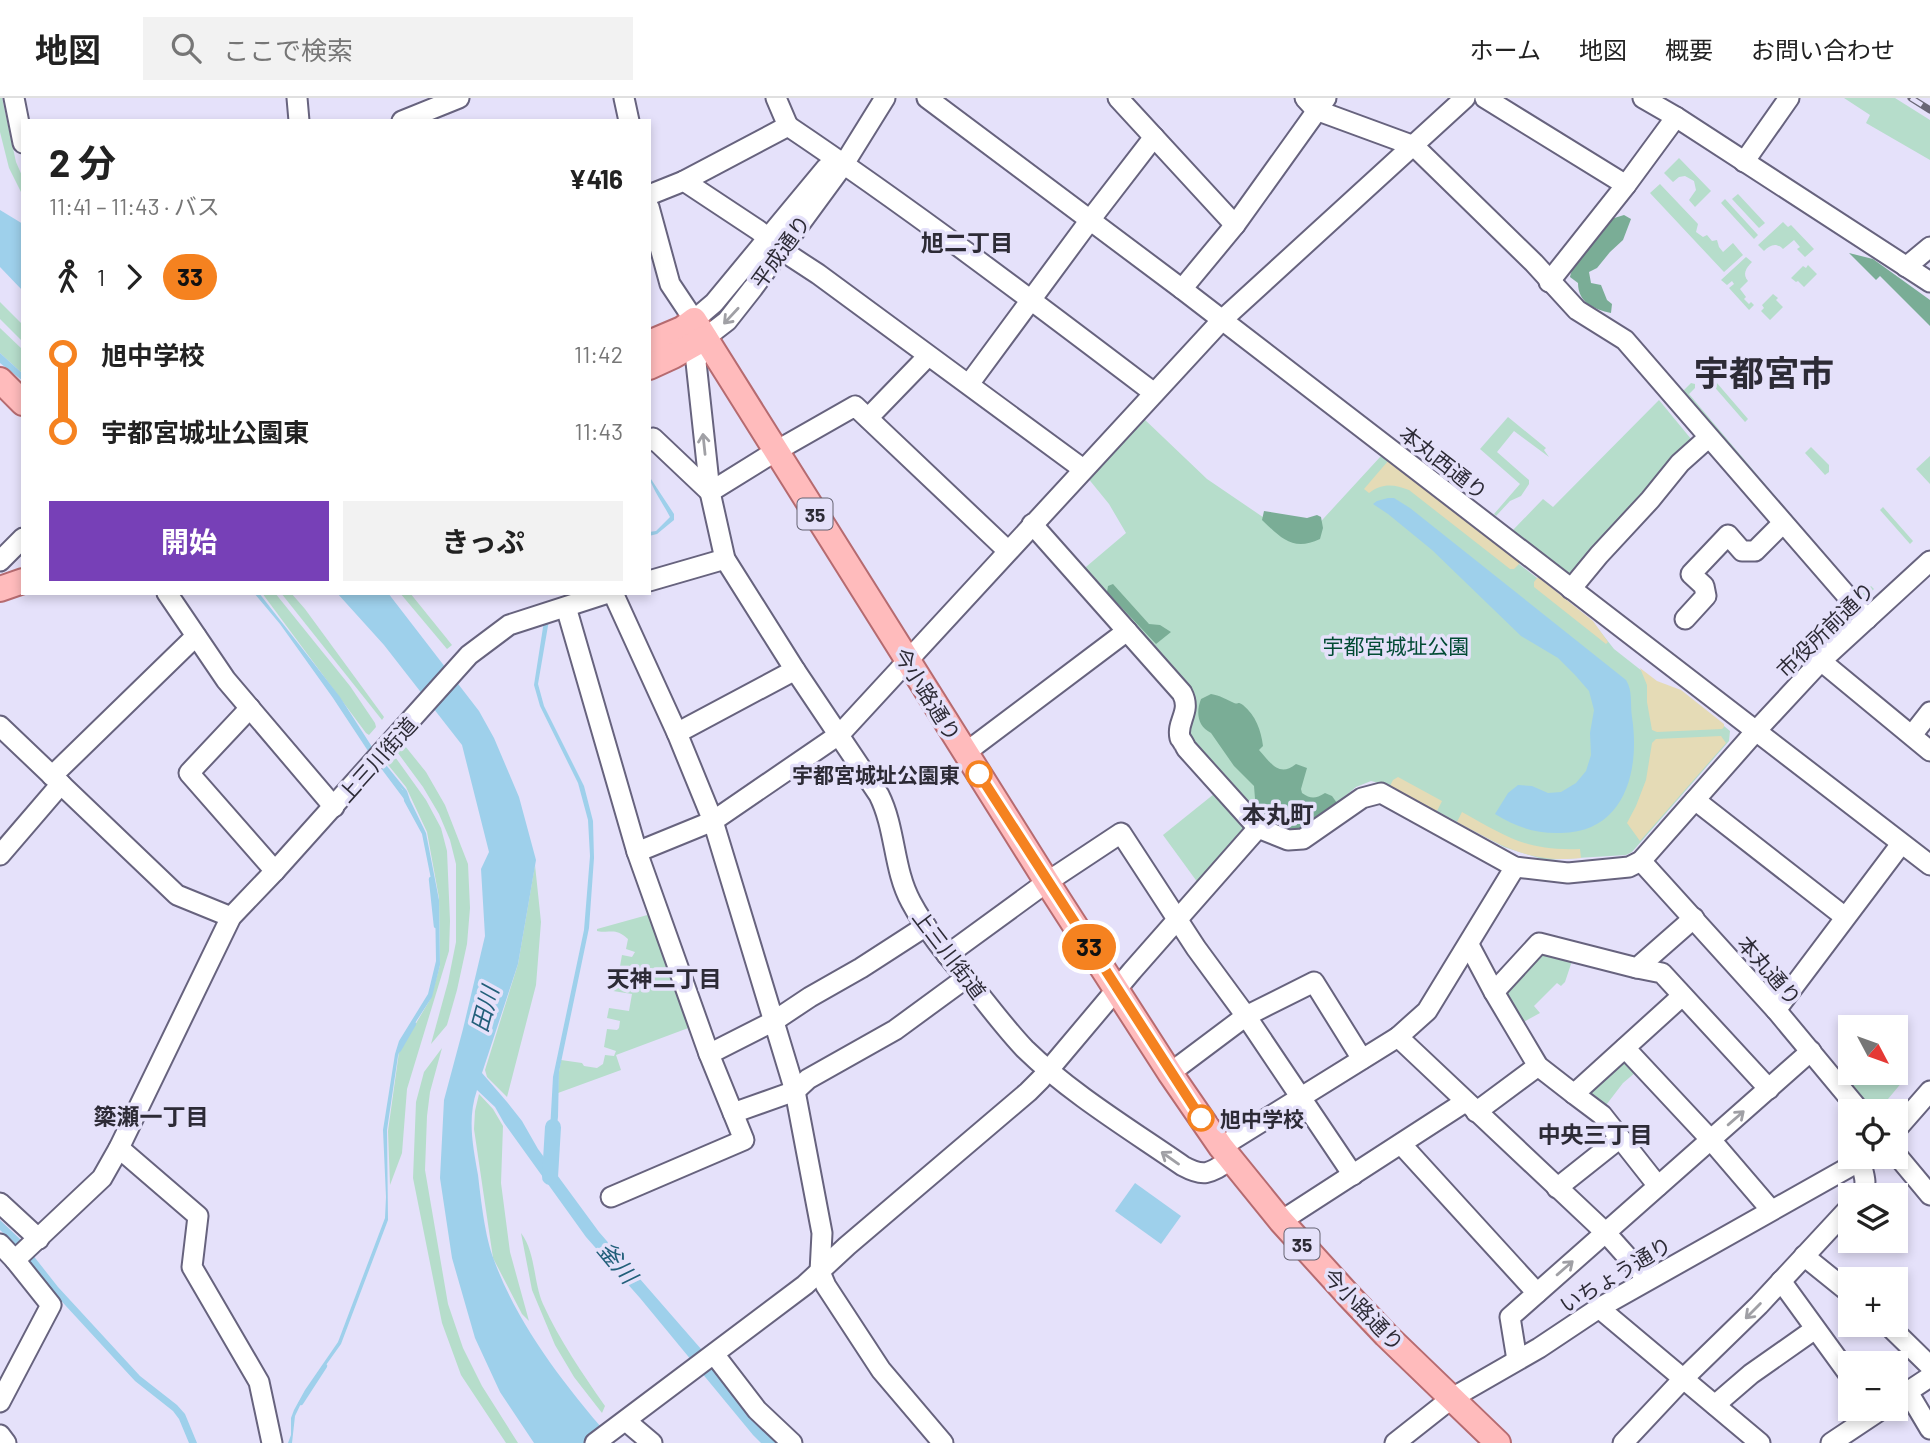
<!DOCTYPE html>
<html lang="ja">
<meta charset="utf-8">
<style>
body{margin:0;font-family:Barlow,"Noto Sans JP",sans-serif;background:#f2f2f2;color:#222;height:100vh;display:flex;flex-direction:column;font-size:26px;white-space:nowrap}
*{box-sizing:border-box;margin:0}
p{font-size:23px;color:#767676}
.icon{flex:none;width:38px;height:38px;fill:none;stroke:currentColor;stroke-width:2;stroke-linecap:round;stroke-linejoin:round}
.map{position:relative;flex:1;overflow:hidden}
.drawer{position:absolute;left:21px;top:21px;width:630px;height:476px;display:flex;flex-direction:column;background:#fff;border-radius:0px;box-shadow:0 4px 10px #0003}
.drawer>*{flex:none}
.badge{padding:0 14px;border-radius:23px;font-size:24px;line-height:46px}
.needle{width:46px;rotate:131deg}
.tools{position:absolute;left:1838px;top:917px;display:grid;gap:14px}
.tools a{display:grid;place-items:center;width:70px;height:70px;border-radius:0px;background:#fff;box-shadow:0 4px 10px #0003;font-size:35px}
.map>.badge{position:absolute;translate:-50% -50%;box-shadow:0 0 0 4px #fff}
.legs{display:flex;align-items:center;gap:10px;height:77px;padding:0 28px;font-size:23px}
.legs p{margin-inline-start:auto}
.overview{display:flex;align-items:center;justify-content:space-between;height:119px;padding:0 28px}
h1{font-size:38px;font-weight:700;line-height:52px}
.action{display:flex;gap:14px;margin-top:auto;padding:14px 28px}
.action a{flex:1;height:80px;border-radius:0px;background:#7740b7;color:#fff;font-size:28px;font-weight:700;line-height:80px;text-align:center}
.action a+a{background:#f2f2f2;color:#222}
ul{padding:0 28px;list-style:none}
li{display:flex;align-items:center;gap:24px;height:77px;font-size:26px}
li i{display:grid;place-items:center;width:10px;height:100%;margin:0 9px;background:currentColor}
li i::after{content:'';width:18px;height:18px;margin:-9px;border:5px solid;border-radius:50%;background:#fff}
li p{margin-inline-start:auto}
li:first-child i{background:linear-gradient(#0000 50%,currentColor 0)}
li:last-child i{background:linear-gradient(currentColor 50%,#0000 0)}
header{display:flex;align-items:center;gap:42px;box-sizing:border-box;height:98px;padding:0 35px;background:#fff;border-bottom:2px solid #e0e0e0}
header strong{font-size:33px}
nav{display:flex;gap:38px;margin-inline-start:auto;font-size:24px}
.search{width:490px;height:63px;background:#f2f2f2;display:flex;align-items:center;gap:18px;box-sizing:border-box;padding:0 24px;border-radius:0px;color:#767676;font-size:26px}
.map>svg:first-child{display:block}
.green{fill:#b6ddcb}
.forest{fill:#7aad96}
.sand{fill:#e5dbb6}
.water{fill:#9ed0eb}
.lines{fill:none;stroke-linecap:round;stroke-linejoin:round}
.stream{stroke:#9ed0eb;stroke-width:4.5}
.canal{stroke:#9ed0eb;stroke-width:16}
.minor-casing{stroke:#67637e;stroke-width:23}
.major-casing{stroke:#b66b70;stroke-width:28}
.minor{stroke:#fff;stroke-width:19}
.major{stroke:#ffbbbc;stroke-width:24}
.rail-casing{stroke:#696776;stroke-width:7}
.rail{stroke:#e5e1fa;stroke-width:4.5;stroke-dasharray:13;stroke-linecap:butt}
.oneway{stroke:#a0a0a5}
.line-1-casing{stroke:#fff;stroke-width:16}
.line-1{stroke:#f58220;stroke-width:10}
.stop-1-dot{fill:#fff;stroke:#f58220;stroke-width:3.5}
.labels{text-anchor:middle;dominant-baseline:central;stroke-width:7;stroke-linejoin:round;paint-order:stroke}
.shield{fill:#e5e1fa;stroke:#646271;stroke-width:2}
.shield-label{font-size:19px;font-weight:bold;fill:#2d2b36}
.street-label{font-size:21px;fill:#2d2b36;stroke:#e5e1fa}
.park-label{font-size:21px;fill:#024b34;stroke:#e5e1fa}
.stop-label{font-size:21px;font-weight:bold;fill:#2d2b36;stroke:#e5e1fa;text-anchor:end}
.neighbourhood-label{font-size:23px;font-weight:bold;fill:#2d2b36;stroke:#e5e1fa}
.water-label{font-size:23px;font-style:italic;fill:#225f7a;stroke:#e5e1fa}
.quarter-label{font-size:24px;font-weight:bold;fill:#2d2b36;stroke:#e5e1fa}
.town-label{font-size:35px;font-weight:bold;fill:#2d2b36;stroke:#e5e1fa}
</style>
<header>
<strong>地図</strong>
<div class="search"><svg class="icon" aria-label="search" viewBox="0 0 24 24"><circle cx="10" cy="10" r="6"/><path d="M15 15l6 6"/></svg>ここで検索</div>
<nav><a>ホーム</a><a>地図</a><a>概要</a><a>お問い合わせ</a></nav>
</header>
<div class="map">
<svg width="1930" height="1345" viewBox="0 0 1930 1345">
<rect width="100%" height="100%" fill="#e5e1fa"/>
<!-- green -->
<g class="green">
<polygon points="0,0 2,0 16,64 23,80 23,98 9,70 0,34"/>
<polygon points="1844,0 1895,0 1930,22 1930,62 1866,25 1870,17"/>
<polygon points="1679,60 1711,93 1695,109 1689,102 1696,92 1694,83 1685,78 1679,79 1673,84 1664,75"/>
<polygon points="1660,86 1698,126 1696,134 1703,139 1707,137 1712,143 1717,142 1719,149 1723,154 1733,145 1743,157 1724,174 1650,95"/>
<polygon points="1738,96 1765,125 1759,130 1732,101"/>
<polygon points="1725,101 1758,137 1754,141 1721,105"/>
<path d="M1783 124 1788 129 1791 127 1814 151 1805 159 1797 151 1800 149 1794 142 1783 151C1776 144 1770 147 1764 153L1758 147Z"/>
<path d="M1746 159 1752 164C1746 170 1742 176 1748 183L1740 191 1746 199 1744 201 1749 206 1751 204 1754 207 1749 212 1729 190 1734 186 1732 183 1727 187 1721 182Z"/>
<polygon points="1808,167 1817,176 1804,189 1798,183 1796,184 1791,180 1803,168 1806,170"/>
<polygon points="1773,196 1778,200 1776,202 1783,209 1770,222 1761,213 1764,210 1762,207"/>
<polygon points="0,204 23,227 23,244 0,221"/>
<polygon points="0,230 23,252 23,276 0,255"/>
<polygon points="1717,262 1721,266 1710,277 1748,321 1745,324 1704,277 1704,274"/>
<polygon points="1691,285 1695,286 1695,290 1689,296 1858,496 1862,496 1871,488 1874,491 1863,502 1856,502 1681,295"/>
<polygon points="1659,302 1696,347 1573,482 1513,432 1543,401 1553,409"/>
<polygon points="1142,319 1207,381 1301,445 1381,358 1592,523 1614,551 1656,584 1724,628 1730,633 1729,643 1632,754 1626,757 1545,762 1504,749 1390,688 1371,683 1356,689 1332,709 1267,724 1189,642 1194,598 1080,474 1126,435 1109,406 1087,379 1102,361 1106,364"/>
<polygon points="1508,319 1546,350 1544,352 1549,359 1514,333 1497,354 1529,382 1529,386 1521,398 1510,403 1496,418 1494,416 1520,386 1480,351"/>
<polygon points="1811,349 1829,367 1829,374 1825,377 1805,355"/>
<polygon points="1930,358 1930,386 1916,371"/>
<polygon points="1883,409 1913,443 1910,446 1880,412"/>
<polygon points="262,495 275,495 350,588 375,625 376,629 369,637 366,635"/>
<polygon points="281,495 291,495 305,511 384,619 382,622"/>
<polygon points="400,495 410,495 452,547 447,551"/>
<polygon points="401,643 426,674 445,707 468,766 470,810 467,846 457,892 447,927 431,946 448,884 456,844 456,766 450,742 439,716 423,689 395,651"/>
<polygon points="393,656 426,702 441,730 447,753 450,823 449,853 407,991 402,1055 390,1087 388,1033 399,954 431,900 440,867 439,800 427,734 406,689 385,663"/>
<polygon points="1214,696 1245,732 1198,785 1163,737"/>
<polygon points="535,767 541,824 536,887 507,999 487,979 485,972 518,866"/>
<path d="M651 816 691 929 616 957 621 972 558 995 559 974 561 962 582 965 584 968 597 970 603 966 605 957 614 958 616 953 604 949 607 931 617 932 619 930 620 923 607 920 609 910 629 913 632 896 613 893 614 884 627 885 628 876 619 874 622 857 632 859 635 854 626 851 628 841C614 829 612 836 597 833V831Z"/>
<polygon points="1541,853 1573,860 1565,884 1561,888 1557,885 1534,908 1540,915 1518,927 1500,896"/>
<polygon points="442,950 430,994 427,1018 425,1072 448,1206 463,1250 482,1288 518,1345 506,1345 461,1277 442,1225 413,1080 416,1004 424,974"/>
<polygon points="1621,960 1636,974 1623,985 1603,1011 1584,993"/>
<polygon points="1850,967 1850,975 1893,975 1903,983 1883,1007 1869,1009 1841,974"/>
<polygon points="479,996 493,1011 503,1028 501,1085 510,1154 529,1223 522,1216 493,1160 474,1031 475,1013"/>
<path d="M521 1135C536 1155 533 1183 543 1206 560 1243 582 1275 605 1308L602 1315 574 1279 555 1247 532 1192Z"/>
</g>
<!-- forest -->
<g class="forest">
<path d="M1624 117 1631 121 1623 142 1610 154 1597 170 1589 174 1591 185 1601 187 1607 202 1612 206 1611 215C1594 211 1578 205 1578 185L1570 179C1574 160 1590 150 1601 136 1605 132 1608 126 1611 121Z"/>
<polygon points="1849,155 1873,161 1930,202 1930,228 1880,178 1876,182"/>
<path d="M1264 413 1307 420 1317 417 1321 419 1323 430 1320 441C1293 454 1281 440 1262 422Z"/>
<polygon points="1113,486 1149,526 1160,527 1171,534 1156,546 1107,494 1108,488"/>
<path d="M1211 596C1221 598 1223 600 1232 604 1240 608 1236 602 1243 607 1256 618 1261 632 1263 648L1259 652C1271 665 1279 680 1296 666L1307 670 1301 691 1302 695C1311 701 1315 701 1325 695L1332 698 1337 705 1311 728 1291 737 1267 724 1256 713 1254 688 1234 668 1211 635C1197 628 1196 614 1201 601Z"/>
</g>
<!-- sand -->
<g class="sand">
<path d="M1388 363 1520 465 1514 471H1510L1409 392C1394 386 1382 385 1369 395L1364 391Z"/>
<polygon points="1538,479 1593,523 1608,544 1606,546 1534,489 1534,484"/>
<polygon points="1640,570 1657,583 1681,592 1724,626 1724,629 1722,631 1657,634 1652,632 1647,604 1647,587"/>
<polygon points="1721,638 1726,645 1640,743 1627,725 1636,708 1646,682 1652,645 1656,641"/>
<polygon points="1398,679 1442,703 1437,713 1390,688 1393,682"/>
<path d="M1462 714C1507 739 1526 753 1580 751L1581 760C1529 766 1501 747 1457 724Z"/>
</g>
<!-- water -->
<g class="water">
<polygon points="0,112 23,126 23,193 0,169"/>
<polygon points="0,255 23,276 23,283 0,265"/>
<path d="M649 378 674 416V422L657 436 649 438V434L656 433 670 419C664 407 651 389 649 378Z"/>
<path d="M1388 400H1394L1410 410 1626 582C1633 593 1630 606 1632 619 1640 671 1626 734 1561 735 1536 736 1516 729 1495 716L1508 695 1518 687 1532 688 1548 695 1561 694 1576 685 1586 673 1591 657 1590 635 1594 612 1589 593 1575 577 1558 560 1521 538 1432 452 1388 416 1373 406 1377 403Z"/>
<polygon points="254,495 259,495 340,599 374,652 407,693 410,702 426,735 439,802 440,867 432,899 402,945 398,958 387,1032 388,1122 341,1246 306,1295 295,1318 292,1345 288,1345 291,1337 291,1320 294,1312 305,1292 338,1244 385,1120 386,1099 383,1032 395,956 399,943 428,896 436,863 435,801 422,736 404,703 403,692 370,656 333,600 280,526"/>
<path d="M337 495H388L479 613 494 640 519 699 536 762 518 866 482 975 507 1004 522 1023 538 1051 599 1134 783 1345H761L753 1337 640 1200 586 1139 504 1025 495 1009 477 992C467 1021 473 1048 478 1077 481 1102 485 1139 494 1162 518 1228 568 1292 615 1345H534L500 1294 475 1240 452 1160 440 1080 444 1002 463 931 485 838 481 771 489 754 462 647 384 547Z"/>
<polygon points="549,522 538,586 544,608 584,688 593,723 594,760 589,830 559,974 558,1019 554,1050 549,1050 553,979 584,832 590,758 588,722 578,685 540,608 534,587 544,523"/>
<polygon points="1135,1085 1181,1118 1161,1146 1115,1113"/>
<polygon points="0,1122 21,1142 58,1189 140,1278 177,1307 185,1316 197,1345 189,1345 179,1321 173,1313 135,1283 54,1195 15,1146 0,1132"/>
</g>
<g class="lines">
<!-- stream -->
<g class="stream">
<polyline points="382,668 406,700"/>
<polyline points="431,781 436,828"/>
<polyline points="399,952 414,926"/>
<polyline points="301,1305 325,1268"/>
</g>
<!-- canal -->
<polyline class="canal" points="550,1079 553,1029"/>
<defs>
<g id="minor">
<polyline points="14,0 23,45"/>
<polyline points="297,0 299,23"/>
<polyline points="624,0 629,23"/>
<path d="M885 0 844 66 753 190 727 223 705 240 696 264 710 394 725 461 795 572 879 697C896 731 893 771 911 804 926 832 947 857 967 881 986 904 1004 929 1025 951 1070 995 1131 1032 1183 1068 1205 1080 1210 1075 1230 1062"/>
<polyline points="927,0 1182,191 1930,767"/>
<polyline points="1118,0 1235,127"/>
<polyline points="1305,0 1316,12 1414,48 1534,165 1577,212 1625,242 1867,521"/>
<polyline points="1485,0 1626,87"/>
<polyline points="1643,0 1676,19 1930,184"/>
<polyline points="402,23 459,0"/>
<path d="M788 28C913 112 1034 204 1154 295"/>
<polyline points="1744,64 1789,0"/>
<polyline points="684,83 788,28 776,0"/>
<polyline points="649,97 684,83 758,132 792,159 818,176 1083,371"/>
<polyline points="649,109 670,186 694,222 714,205 826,70"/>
<polyline points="1906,169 1930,149"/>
<polyline points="1549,184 1626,87 1676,19"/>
<polyline points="1182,191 1235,127 1326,0"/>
<polyline points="969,286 1090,122 1154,39"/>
<polyline points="868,320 928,258"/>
<polyline points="649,343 653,340 710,394 776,353 855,308 1008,453"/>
<path d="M1032 426 1182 595C1192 614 1176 623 1180 640 1181 641 1186 649 1186 650L1258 730 1288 742 1303 741 1362 700 1381 695 1515 769 1568 775 1629 769 1641 763 1755 634 1821 563 1930 463"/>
<polyline points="0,463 23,440"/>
<polyline points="649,483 725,461"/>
<polyline points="1571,491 1599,457 1650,402 1680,365 1708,340"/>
<polyline points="167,495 226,582 334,709"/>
<polyline points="613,495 677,635 713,723 795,993 822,1135 820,1174 826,1188 881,1272 943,1345"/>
<polyline points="566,509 637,754 709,956"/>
<polyline points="1685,521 1706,498 1704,488 1691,476 1728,437 1742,453 1755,453 1783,425"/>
<polyline points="1821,563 1930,653"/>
<polyline points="250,610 189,675 275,773"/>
<polyline points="0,628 177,797 231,819"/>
<polyline points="677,635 795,572"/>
<polyline points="1912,637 1930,614"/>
<polyline points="965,655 1127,533"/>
<polyline points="52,678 196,538"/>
<polyline points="1695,702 1845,819"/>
<polyline points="637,754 713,723 840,636 1222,222 1465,0"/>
<polyline points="0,757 61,686"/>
<polyline points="1641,763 1776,912 1860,1013"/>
<polyline points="926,828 861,870 810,899 774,923 709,956 733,1015 795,993 808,981 895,932 966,880"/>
<polyline points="1469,847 1494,894 1538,968 1574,996 1682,898"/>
<polyline points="947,857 1047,784 1121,735 1196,850 1246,918 1353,1077"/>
<polyline points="1637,870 1662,875 1769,991"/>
<polyline points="1494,894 1539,845 1637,870 1694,820"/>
<polyline points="1776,912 1901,746"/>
<polyline points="1398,939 1606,1135 1647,1181"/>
<polyline points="1625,950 1711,1042 1771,1112"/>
<polyline points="1170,975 1246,918 1314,884 1362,961"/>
<polyline points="1574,996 1602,1017 1658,1088"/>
<polyline points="1476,1014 1538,968"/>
<polyline points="1895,1033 1930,993"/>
<polyline points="1401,1046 1537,1195"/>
<polyline points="1221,1049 1398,939 1427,913 1515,769"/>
<polyline points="119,1050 198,1118 192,1169 259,1284 272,1345"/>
<polyline points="1895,1055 1930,1097"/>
<path d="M1860 1062C1863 1075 1869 1086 1861 1097"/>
<polyline points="1557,1090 1620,1040"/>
<polyline points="611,1099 744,1042 733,1015"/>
<polyline points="0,1105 39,1141"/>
<polyline points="1281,1123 1465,1004"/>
<polyline points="0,1146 15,1162"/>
<polyline points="1804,1158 1850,1195"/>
<polyline points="1781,1183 1850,1278"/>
<polyline points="1599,1210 1760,1345"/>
<polyline points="1888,1227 1930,1268"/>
<polyline points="714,1256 757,1312 792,1345"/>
<polyline points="1517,1262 1510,1219 1811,953"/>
<polyline points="1908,1294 1930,1331"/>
<polyline points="1895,1302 1930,1279"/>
<polyline points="0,1304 51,1207 15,1162 102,1080 119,1050 231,819 275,773 469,557 509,527 608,495"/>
<polyline points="1715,1307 1751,1276 1815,1231"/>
<polyline points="626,1323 652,1345"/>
<polyline points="0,1337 6,1345"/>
<polyline points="595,1345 805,1187 847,1148 1028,994 1041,981 1132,873 1258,730"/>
<polyline points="1395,1345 1452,1300 1539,1250 1599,1210 1867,1059"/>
<polyline points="1623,1345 1683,1281 1759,1207 1850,1109"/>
<polyline points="1831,1345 1882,1311"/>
</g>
<g id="major">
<polyline points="649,245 682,231 694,222 1047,784 1170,975 1221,1049 1281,1123 1350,1199 1386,1237 1498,1345"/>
<polyline points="649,269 673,258 705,240"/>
<polyline points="0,282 23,305"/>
<polyline points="0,491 23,483"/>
</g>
</defs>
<!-- minor casing -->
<use href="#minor" class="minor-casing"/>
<!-- major casing -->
<use href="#major" class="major-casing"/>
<!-- minor -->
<use href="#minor" class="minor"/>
<!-- major -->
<use href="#major" class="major"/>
<defs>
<polyline id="rail" points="1911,0 1930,12"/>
</defs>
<!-- rail casing -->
<use href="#rail" class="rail-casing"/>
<!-- rail -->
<use href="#rail" class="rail"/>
</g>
<!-- one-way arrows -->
<defs><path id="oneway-shaft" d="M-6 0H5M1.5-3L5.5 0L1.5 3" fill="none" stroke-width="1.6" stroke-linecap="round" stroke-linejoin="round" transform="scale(1.75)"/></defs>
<g class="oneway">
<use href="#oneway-shaft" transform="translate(731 218) rotate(133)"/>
<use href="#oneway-shaft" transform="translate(704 346) rotate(-96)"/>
<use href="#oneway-shaft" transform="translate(1736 1020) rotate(-41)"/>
<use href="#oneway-shaft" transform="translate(1170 1060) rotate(-145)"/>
<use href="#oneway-shaft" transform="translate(1565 1170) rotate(-41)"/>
<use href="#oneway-shaft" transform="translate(1753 1213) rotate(135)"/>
</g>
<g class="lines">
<defs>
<polyline id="line-1" points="979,676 1201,1020"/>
</defs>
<!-- line-1 casing -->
<use href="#line-1" class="line-1-casing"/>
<!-- line-1 -->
<use href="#line-1" class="line-1"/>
</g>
<!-- markers -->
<g class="stop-1-dot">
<circle cx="979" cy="676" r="12"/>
<circle cx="1201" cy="1020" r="12"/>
</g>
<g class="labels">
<!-- shield labels -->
<g class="shield">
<rect x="797.5" y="400.5" width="35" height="31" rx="5"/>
<rect x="1284.5" y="1130.5" width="35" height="31" rx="5"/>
</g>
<g class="shield-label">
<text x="815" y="416">35</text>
<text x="1302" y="1146">35</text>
</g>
<!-- street labels -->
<g class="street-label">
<text transform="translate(780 153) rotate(-54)">平成通り</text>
<text transform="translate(1444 364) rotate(38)">本丸西通り</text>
<text transform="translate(1825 531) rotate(-44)">市役所前通り</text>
<text transform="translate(928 596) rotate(58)">今小路通り</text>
<text transform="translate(377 661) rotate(-48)">上三川街道</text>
<text transform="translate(950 856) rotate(53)">上三川街道</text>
<text transform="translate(1770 872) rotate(49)">本丸通り</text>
<text transform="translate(1615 1176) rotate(-31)">いちょう通り</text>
<text transform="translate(1364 1211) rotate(46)">今小路通り</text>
</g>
<!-- park labels -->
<g class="park-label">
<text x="1396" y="547">宇都宮城址公園</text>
</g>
<!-- stop labels -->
<g class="stop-label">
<text x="960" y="676">宇都宮城址公園東</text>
<text x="1220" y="1020" text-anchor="start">旭中学校</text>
</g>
<!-- neighbourhood labels -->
<g class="neighbourhood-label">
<text x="967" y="144">旭二丁目</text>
<text x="664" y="880">天神二丁目</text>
<text x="151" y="1018">簗瀬一丁目</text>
<text x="1595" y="1036">中央三丁目</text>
</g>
<!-- water labels -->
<g class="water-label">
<text transform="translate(484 911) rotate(-75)">田川</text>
<text transform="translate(618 1164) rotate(50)">釜川</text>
</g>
<!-- quarter labels -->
<g class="quarter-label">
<text x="1278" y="715">本丸町</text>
</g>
<!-- town labels -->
<g class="town-label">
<text x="1764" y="274">宇都宮市</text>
</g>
</g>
</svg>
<div class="tools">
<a><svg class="needle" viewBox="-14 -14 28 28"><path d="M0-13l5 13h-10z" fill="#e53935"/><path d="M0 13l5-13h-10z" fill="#767676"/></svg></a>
<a><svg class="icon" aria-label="locate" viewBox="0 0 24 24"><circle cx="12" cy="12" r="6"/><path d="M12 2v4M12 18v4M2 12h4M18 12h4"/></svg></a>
<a><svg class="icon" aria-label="layers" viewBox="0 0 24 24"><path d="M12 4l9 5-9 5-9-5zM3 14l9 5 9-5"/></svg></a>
<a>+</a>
<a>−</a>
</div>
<b class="badge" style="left:1089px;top:849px;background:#f58220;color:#111">33</b>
<section class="drawer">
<div class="overview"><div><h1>2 分</h1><p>11:41 – 11:43 · バス</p></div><b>¥416</b></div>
<div class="legs"><svg class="icon" aria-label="walk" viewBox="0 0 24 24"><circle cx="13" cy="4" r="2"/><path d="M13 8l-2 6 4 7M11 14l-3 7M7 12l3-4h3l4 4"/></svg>1<svg class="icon" aria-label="forward" viewBox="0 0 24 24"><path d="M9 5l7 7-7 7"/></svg><b class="badge" style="background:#f58220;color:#111">33</b></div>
<ul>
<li><i style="color:#f58220"></i><b>旭中学校</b><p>11:42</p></li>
<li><i style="color:#f58220"></i><b>宇都宮城址公園東</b><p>11:43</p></li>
</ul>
<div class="action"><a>開始</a><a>きっぷ</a></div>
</section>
</div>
